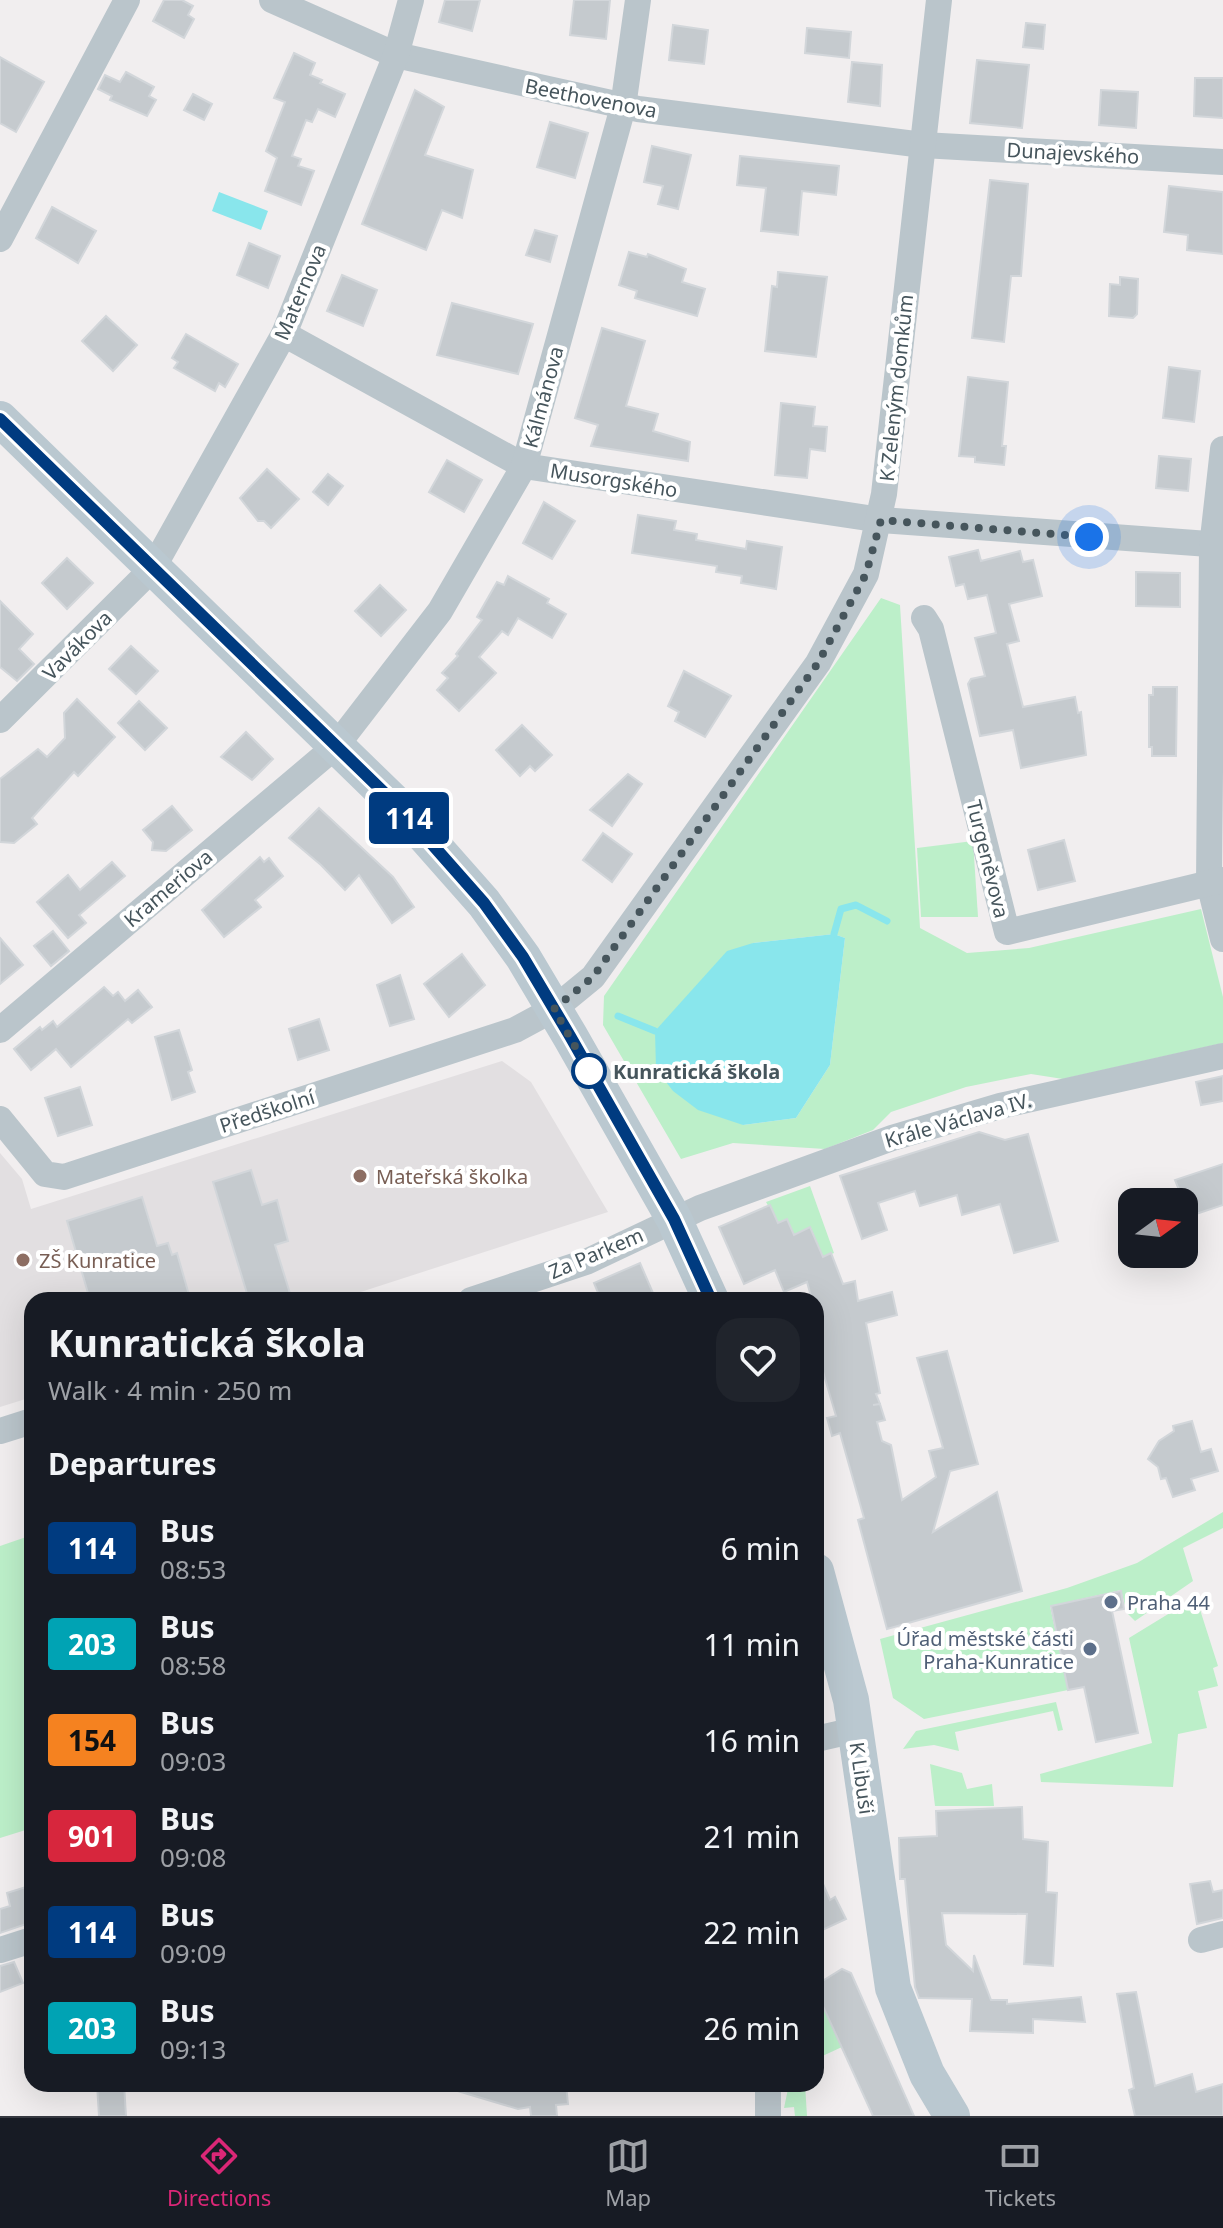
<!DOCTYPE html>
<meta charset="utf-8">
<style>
body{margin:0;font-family:"Noto Sans",sans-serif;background:#20242c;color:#f1f3f6;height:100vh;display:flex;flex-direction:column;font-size:30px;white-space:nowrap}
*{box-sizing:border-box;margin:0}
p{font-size:26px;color:#9ea1a6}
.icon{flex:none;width:44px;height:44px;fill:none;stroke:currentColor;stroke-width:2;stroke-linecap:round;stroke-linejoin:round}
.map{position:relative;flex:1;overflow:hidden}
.drawer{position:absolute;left:24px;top:1292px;width:800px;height:800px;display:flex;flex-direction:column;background:#171b24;border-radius:24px;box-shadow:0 8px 32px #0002}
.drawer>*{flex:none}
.badge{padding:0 16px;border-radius:6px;font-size:28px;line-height:52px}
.needle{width:52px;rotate:75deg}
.fabs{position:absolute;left:1118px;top:1188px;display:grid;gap:16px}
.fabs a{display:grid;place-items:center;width:80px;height:80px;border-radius:16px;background:#171b24;box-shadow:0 8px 32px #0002;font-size:40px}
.you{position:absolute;width:40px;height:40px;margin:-20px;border:6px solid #fff;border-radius:50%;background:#1a73e8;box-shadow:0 0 0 12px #1a73e833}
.map>.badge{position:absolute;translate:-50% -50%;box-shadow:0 0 0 4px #fff}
h2{padding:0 24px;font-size:30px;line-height:72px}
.round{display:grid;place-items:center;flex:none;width:84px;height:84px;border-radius:24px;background:#20242c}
.head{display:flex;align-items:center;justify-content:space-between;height:136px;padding:0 24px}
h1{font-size:38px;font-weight:700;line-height:60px}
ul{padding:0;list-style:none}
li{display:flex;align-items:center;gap:24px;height:96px;padding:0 24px}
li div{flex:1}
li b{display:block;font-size:30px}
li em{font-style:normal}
li .badge{min-width:88px;font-weight:700;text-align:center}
.dock{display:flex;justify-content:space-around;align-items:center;height:112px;border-top:2px solid #363941;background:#171b24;font-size:22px;color:#9ea1a6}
.dock a{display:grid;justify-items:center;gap:4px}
.dock .on{color:#db2777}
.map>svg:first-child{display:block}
.education{fill:#e2dfe1}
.green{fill:#bcefc9;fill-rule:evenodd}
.water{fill:#89e6ec}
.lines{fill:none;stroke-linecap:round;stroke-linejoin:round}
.stream{stroke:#89e6ec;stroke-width:7}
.building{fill:#c5cace;stroke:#d2d6da;stroke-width:2}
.street{stroke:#bac5cb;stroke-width:26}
.secondary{stroke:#bac8d0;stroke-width:36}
.line-casing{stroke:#fff;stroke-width:18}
.line{stroke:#003b80;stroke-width:12}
.walk{stroke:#46555c;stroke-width:8;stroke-dasharray:0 14.4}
.stop-dot{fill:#fff;stroke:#003b80;stroke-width:4}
.education-dot{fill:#8d6e63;stroke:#fff;stroke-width:3}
.service-dot{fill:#5c6f8a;stroke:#fff;stroke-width:3}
.labels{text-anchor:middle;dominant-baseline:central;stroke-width:8;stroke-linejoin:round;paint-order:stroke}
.street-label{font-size:20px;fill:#46555c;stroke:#fff}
.stop-label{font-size:20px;font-weight:bold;fill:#46555c;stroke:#fff;text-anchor:start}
.education-label{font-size:20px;fill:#785e54;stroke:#fff;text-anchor:start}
.service-label{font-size:20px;fill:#4e5e75;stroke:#fff;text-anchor:start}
</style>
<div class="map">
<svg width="1223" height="2116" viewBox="0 0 1223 2116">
<rect width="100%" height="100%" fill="#f1eeef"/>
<!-- education -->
<polygon class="education" points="502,1061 531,1082 608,1212 336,1300 32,1300 32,1397 0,1407 0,1153 22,1179 31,1209"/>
<!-- green -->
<g class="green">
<path d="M881 598 900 605 920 928 967 953 1029 948 1201 909 1223 997V1043L1063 1079 1031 1074 966 1087 891 1112 873 1130 825 1149 733 1143 681 1159 603 1025 604 996ZM834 934 845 938 830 1065 796 1118 743 1125 655 1031 753 943Z"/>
<polygon points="973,841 978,917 921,917 917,848"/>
<polygon points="810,1186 834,1253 778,1276 819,1247 811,1228 794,1235 787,1219 778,1223 766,1202"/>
<polygon points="1223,1512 1223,1528 1183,1548 1193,1581 1135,1621 1127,1613 1121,1590 1050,1606 1068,1690 924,1719 893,1698 880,1639 1067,1588 1137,1563"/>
<polygon points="32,1535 32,1828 0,1838 0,1546"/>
<polygon points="1196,1597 1218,1666 1213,1668 1218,1686 1198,1691 1207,1728 1178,1734 1173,1787 1041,1782 1040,1774 1152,1743 1129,1638"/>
<polygon points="1056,1702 1063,1730 1058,1731 1053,1711 955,1732 959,1751 934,1745 903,1749 916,1731"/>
<polygon points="930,1764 962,1773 967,1789 992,1784 994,1806 935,1806"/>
<polygon points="817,2001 820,2005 826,2002 842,2047 816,2059"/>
<polygon points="789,2084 805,2084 807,2116 795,2116 794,2107 784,2108"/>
</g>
<!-- water -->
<g class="water">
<polygon points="219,192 268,211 261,230 212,211"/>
<polygon points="834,934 845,938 830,1065 796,1118 743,1125 698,1110 673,1091 656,1069 655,1031 727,951 753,943"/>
</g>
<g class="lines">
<!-- stream -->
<g class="stream">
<polyline points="834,934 841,909 856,905 887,921"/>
<polyline points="618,1016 655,1031"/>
</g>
</g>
<!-- building -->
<g class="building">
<polygon points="164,0 182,0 193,6 188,15 194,19 184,38 153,21"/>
<polygon points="445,0 480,0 472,31 439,22"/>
<polygon points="574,0 610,0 606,39 570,35"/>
<polygon points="1026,23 1045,25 1043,49 1023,47"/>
<polygon points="673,25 708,30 704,64 669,60"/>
<polygon points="807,28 851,32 849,58 805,53"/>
<polygon points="294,53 315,63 310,75 322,80 320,83 345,94 335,117 318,109 312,122 306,120 292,156 301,159 298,166 314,171 301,205 265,191 277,158 266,151 285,102 274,98"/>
<polygon points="0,57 44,82 16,132 0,123"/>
<polygon points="977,60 1029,65 1022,128 970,123"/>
<polygon points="852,62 882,65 880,106 848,102"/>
<polygon points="126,72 154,87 149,96 156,100 147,116 110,100 112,96 98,89 105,75 120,82"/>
<polygon points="1195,78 1223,78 1223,118 1194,116"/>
<polygon points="415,90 444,107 425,155 473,170 462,218 442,210 426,250 362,224"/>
<polygon points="1101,90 1138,92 1136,128 1099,125"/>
<polygon points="193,94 212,104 204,120 184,110"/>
<polygon points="550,122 588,133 575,178 537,167"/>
<polygon points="652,146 691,155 678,209 658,204 663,186 644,182"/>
<polygon points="740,156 839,166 836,195 802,191 798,235 761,231 766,188 737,185"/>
<polygon points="990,180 1028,184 1021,276 1011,276 1004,342 972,338"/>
<polygon points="1169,186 1223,192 1223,254 1187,250 1188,235 1164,232"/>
<polygon points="52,207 96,231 78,263 36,238"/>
<polygon points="535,230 557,236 550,262 526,255"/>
<polygon points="249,243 280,256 268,288 237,275"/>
<polygon points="629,252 647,257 648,254 686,269 682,282 705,289 697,316 635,298 637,291 619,285"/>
<polygon points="778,272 827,277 816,357 765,351 772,286 777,287"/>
<polygon points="342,275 377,290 363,326 327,311"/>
<polygon points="1120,277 1138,279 1137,314 1133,318 1109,316 1110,284 1120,285"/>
<polygon points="452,303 533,324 518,374 437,355"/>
<polygon points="106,316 137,345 113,371 82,341"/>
<polygon points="602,328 645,341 626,406 658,414 653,431 690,442 688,461 591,446 598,425 575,418"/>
<polygon points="186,334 238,364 225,387 219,383 215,391 174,368 178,362 172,358"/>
<polygon points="1169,367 1200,371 1194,422 1163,418"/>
<polygon points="968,377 1008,382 1002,446 1006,446 1004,465 975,462 975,457 959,456"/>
<polygon points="781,403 815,407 813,426 827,427 825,451 810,449 807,478 775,475"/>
<polygon points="1159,456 1191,459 1188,491 1156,488"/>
<polygon points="447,460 482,480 464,512 429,492"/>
<polygon points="267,469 299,499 271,528 264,521 258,521 240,498"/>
<polygon points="328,474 343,486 328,505 313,492"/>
<polygon points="544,502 575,521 552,559 523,543"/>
<polygon points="638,515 676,521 674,530 697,534 696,540 746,549 747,541 782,547 776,589 741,583 742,576 716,572 717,566 632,553"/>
<polygon points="978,550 981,561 1020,551 1023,562 1033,560 1042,596 1009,604 1019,641 1007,644 1023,707 1075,697 1078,713 1081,712 1086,755 1021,768 1013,730 980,736 968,684 971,679 985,676 975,638 996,633 987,595 968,599 964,584 956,586 949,557"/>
<polygon points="67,558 93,583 67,609 42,583"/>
<polygon points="1136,572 1180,573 1180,607 1136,606"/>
<polygon points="508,576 549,599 547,603 566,614 552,638 518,618 508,635 502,631 479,657 496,673 459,711 437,690 448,678 442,673 458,656 456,654 482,620 477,617 497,582 504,585"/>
<polygon points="380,585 406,610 381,636 355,611"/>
<polygon points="0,601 33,634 19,649 34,664 17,681 0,667"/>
<polygon points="131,646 158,671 136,694 109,669"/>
<polygon points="684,671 731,696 705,737 675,721 679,712 668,706"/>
<polygon points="1153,687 1177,687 1176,756 1152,756 1152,747 1149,747 1149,695 1153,695"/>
<polygon points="77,699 115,737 78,776 74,772 32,818 37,824 14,843 0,842 0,779 38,749 47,757 65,738 64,713"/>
<polygon points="139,701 167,728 145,750 118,723"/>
<polygon points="522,725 552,755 535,771 530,766 520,776 496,750"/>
<polygon points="246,732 273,759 252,780 221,757"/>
<polygon points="628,774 642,784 612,826 590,810"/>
<polygon points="172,806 192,830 166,851 152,850 153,842 143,830"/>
<polygon points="319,808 393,877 414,907 392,923 359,875 345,890 321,865 289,838"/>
<polygon points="603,833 632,854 612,882 583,860"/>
<polygon points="1064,840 1075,881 1038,890 1028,850"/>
<polygon points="260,857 264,862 269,858 283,876 255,900 261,907 224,937 202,910"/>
<polygon points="112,862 125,876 79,915 86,923 68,938 37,902 68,875 80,890"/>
<polygon points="53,931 69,951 51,966 34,946"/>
<polygon points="0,938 23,965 0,984"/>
<polygon points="462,954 485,985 449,1017 424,984"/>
<polygon points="400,975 414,1019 390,1026 377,985"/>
<polygon points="104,987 113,996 118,992 125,1001 138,990 152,1007 132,1023 128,1019 71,1067 56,1049 31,1070 14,1049 40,1027 42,1030 53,1021 57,1027"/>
<polygon points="319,1019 329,1050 298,1060 289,1029"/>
<polygon points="179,1030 192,1070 188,1072 195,1092 172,1100 155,1037"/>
<polygon points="1223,1076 1223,1101 1201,1105 1196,1082"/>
<polygon points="80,1087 92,1125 58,1136 45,1098"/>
<polygon points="979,1132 1005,1140 1028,1134 1058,1241 1014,1253 1000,1204 962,1215 957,1195 920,1206 915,1191 878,1203 887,1230 862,1239 840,1176"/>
<polygon points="1223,1164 1223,1205 1184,1218 1184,1202 1175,1180"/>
<polygon points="251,1170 262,1205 277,1200 288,1241 275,1245 292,1300 249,1300 213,1182"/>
<polygon points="142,1197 157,1246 168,1243 172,1255 177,1253 189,1295 174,1300 90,1300 67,1221"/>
<polygon points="770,1205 778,1223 787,1219 794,1235 810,1227 823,1257 831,1253 843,1284 855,1281 858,1301 892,1292 897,1315 866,1323 880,1393 876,1394 880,1404 873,1405 880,1404 885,1420 877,1422 882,1441 891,1445 902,1500 936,1477 929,1451 943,1448 917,1358 947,1351 978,1464 950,1471 933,1532 997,1492 1022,1591 887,1629 858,1520 864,1518 840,1433 832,1436 827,1418 836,1416 819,1358 816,1358 816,1300 812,1300 807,1282 784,1292 775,1270 744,1284 719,1227"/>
<polygon points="640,1263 656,1300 601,1300 594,1283"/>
<polygon points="1192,1421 1201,1452 1211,1449 1218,1471 1191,1479 1195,1490 1173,1497 1166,1478 1161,1479 1158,1467 1148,1459 1159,1441 1174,1431 1173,1426"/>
<polygon points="1121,1591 1124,1609 1112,1611 1138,1733 1096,1742 1084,1687 1068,1690 1051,1606"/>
<polygon points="1022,1807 1023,1839 1048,1842 1046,1892 1057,1893 1053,1966 1024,1964 1027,1914 942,1913 946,1945 973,1971 974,1955 991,2000 1007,2000 1007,2004 1081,1997 1085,2022 1033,2019 1033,2033 970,2031 972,1999 919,1998 915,1987 905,1879 900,1879 899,1838 937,1836 936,1811"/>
<polygon points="816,1868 830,1900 835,1897 846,1919 816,1933"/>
<polygon points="1210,1881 1213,1892 1223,1890 1223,1918 1197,1924 1190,1884"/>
<polygon points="32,1885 32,1922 0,1933 0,1909 10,1906 7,1893"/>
<polygon points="14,1962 23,1983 0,1992 0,1966"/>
<polygon points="842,1969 851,1973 914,2116 873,2116 822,2004 816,2007 816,1985"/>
<polygon points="1136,1992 1155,2086 1192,2074 1196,2092 1223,2084 1223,2116 1135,2116 1129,2090 1134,2088 1117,1994"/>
<polygon points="97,2084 124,2084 126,2116 99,2116"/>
<polygon points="452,2084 566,2084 568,2104 556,2105 557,2116 531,2116 530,2107 518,2109 451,2089"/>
</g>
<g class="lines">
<!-- street -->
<g class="street">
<polyline points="272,0 396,55 638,109 923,145 1223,162"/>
<polyline points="0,239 127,0"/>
<polyline points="284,334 524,466 881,520 1223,545"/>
<polyline points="1223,449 1212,547 1209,883 1223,939"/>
<polyline points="924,618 931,629 1007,932 1223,880"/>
<polyline points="0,720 153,568 284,334 396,55 411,0"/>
<polyline points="0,1030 336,746 440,611 524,466 623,107 638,0"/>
<polyline points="0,1119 45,1174 64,1177 515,1030 554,1009 593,977 818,663 866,574 884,494 939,0"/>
<polyline points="471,1300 586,1262 700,1208 892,1138 1000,1106 1223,1056"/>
<polyline points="0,1431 32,1421"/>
<polyline points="816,1739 855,1730"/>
<polyline points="1201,1940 1223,1934"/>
<polyline points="0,1950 32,1940"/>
<polyline points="768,2084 768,2116"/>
</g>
<!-- secondary -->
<g class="secondary">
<polyline points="0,419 401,809 484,903 523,957 570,1036 674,1219 711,1300"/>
<polyline points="816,1571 851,1700 893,1988 927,2074 952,2116"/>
</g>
</g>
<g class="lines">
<defs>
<polyline id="line" points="0,419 401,809 484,903 523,957 570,1036 674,1219 711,1300"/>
</defs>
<!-- line casing -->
<use href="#line" class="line-casing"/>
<!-- line -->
<use href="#line" class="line"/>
<!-- walk -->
<polyline class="walk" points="589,1071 554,1009 593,977 818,663 866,574 881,520 1089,537"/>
</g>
<!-- markers -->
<circle class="stop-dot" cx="589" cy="1071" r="16"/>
<g class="education-dot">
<circle cx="360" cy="1176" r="8"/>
<circle cx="23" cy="1260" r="8"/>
</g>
<g class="service-dot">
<circle cx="1111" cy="1602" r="8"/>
<circle cx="1090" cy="1649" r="8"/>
</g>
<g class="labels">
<!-- street labels -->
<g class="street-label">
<text transform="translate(591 98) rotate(11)">Beethovenova</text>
<text transform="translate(1073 153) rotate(3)">Dunajevského</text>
<text transform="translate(300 292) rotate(-67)">Maternova</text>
<text transform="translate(896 388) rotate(-84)">K Zeleným domkům</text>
<text transform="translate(543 397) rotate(-75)">Kálmánova</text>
<text transform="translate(614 480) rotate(9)">Musorgského</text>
<text transform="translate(77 645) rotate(-45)">Vavákova</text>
<text transform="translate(988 859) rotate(76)">Turgeněvova</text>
<text transform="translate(168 888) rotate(-40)">Krameriova</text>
<text transform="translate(267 1111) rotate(-18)">Předškolní</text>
<text transform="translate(958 1120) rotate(-16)">Krále Václava IV.</text>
<text transform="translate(596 1253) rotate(-23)">Za Parkem</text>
<text transform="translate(862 1778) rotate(82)">K Libuši</text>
</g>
<!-- stop labels -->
<g class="stop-label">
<text x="613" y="1071">Kunratická škola</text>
</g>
<!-- education labels -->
<g class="education-label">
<text x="376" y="1176">Mateřská školka</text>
<text x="39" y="1260">ZŠ Kunratice</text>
</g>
<!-- service labels -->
<g class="service-label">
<text x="1127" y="1602">Praha 44</text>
<text x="1074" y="1638" text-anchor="end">Úřad městské části<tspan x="1074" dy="23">Praha-Kunratice</tspan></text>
</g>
</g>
</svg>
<div class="fabs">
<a><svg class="needle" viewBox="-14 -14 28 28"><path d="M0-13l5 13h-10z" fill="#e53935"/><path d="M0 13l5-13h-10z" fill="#9ea1a6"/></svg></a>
</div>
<div class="you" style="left:1089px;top:537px"></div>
<b class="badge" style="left:409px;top:818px;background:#003b80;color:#fff">114</b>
<section class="drawer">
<div class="head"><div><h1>Kunratická škola</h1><p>Walk · 4 min · 250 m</p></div><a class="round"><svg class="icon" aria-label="heart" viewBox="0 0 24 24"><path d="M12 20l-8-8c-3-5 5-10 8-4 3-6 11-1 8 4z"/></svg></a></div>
<h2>Departures</h2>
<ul>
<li><span class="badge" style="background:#003b80;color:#fff">114</span><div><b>Bus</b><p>08:53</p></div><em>6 min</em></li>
<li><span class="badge" style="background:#00a3b4;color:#fff">203</span><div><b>Bus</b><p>08:58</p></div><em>11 min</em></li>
<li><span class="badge" style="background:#f58220;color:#111">154</span><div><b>Bus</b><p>09:03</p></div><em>16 min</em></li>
<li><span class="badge" style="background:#d7263d;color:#fff">901</span><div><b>Bus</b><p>09:08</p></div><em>21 min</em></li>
<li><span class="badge" style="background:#003b80;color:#fff">114</span><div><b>Bus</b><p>09:09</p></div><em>22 min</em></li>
<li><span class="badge" style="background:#00a3b4;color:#fff">203</span><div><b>Bus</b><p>09:13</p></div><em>26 min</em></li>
</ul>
</section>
</div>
<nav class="dock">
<a class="on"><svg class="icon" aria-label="directions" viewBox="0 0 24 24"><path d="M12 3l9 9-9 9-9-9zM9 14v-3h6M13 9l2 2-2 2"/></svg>Directions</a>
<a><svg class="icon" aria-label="map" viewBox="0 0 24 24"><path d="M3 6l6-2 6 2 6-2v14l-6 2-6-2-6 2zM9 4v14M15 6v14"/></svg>Map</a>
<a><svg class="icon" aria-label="tickets" viewBox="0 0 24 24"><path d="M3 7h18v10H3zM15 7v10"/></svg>Tickets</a>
</nav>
